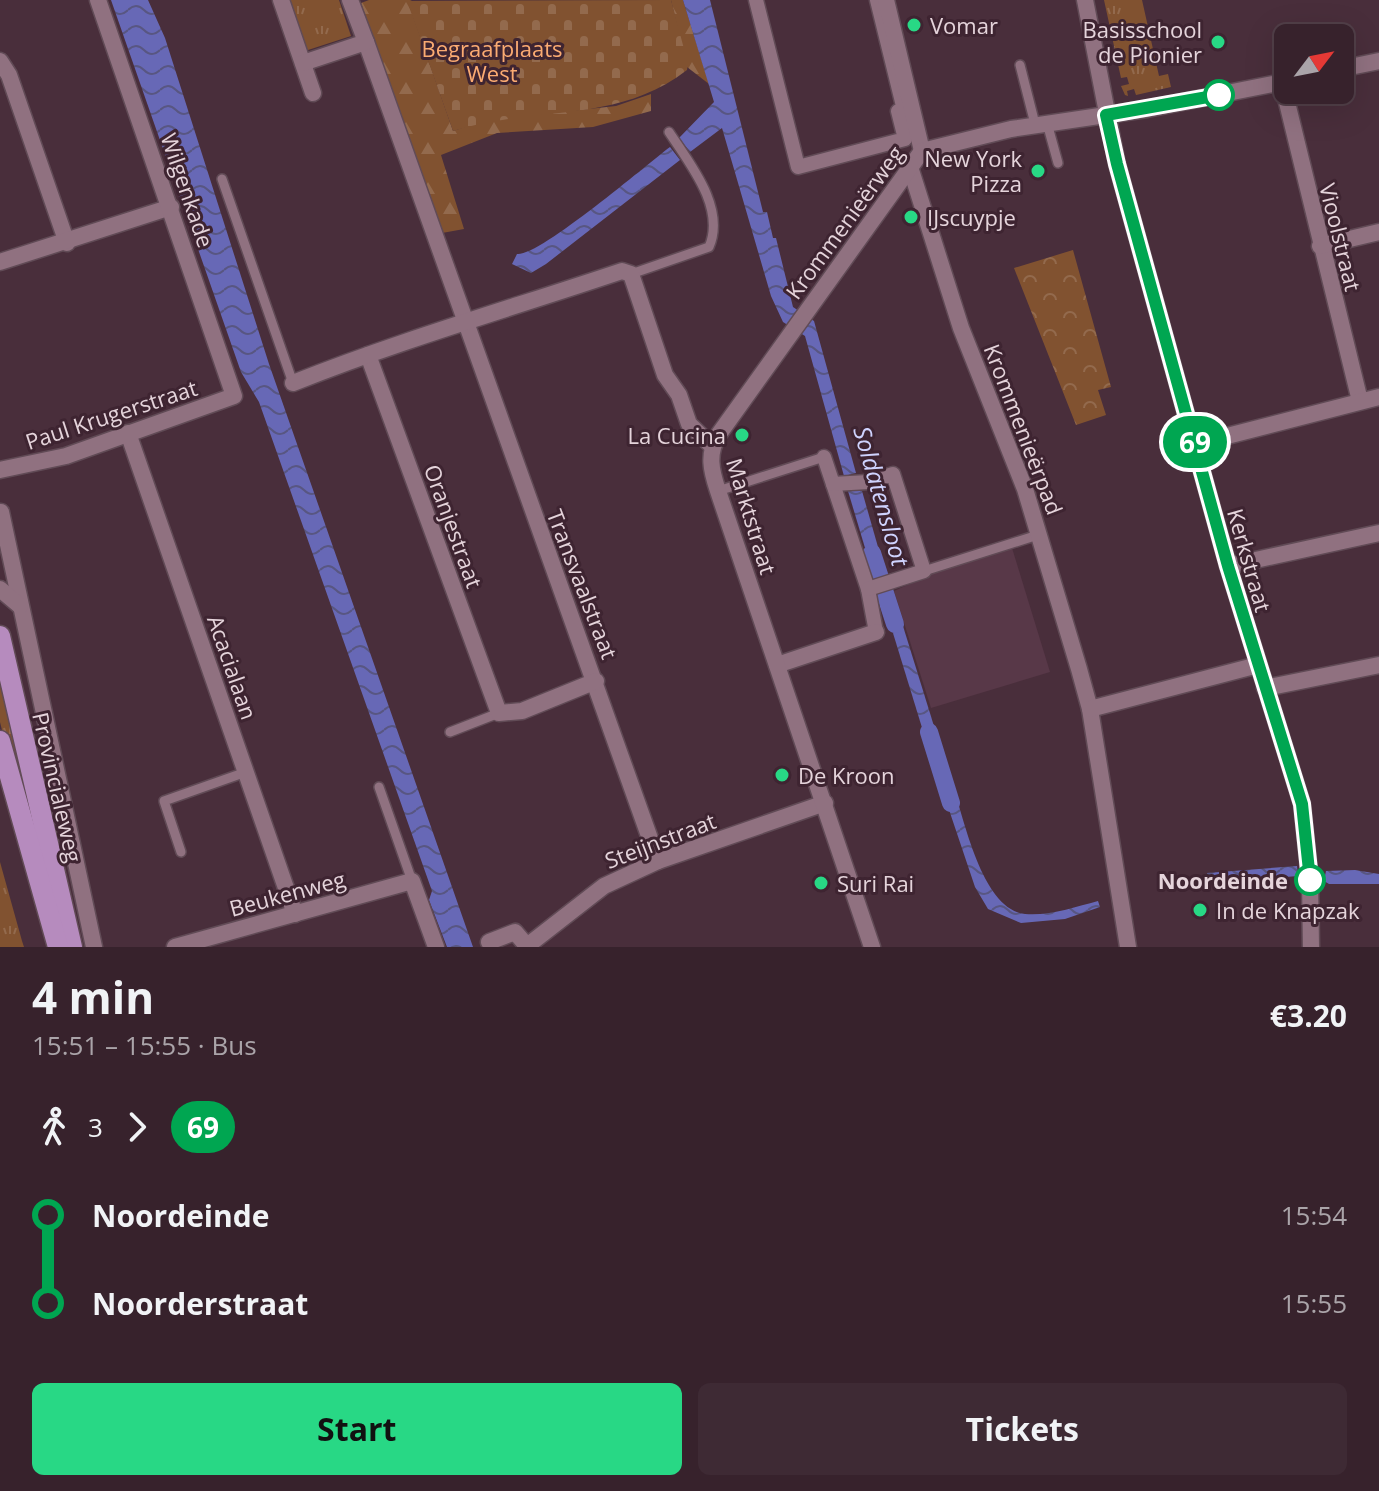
<!DOCTYPE html>
<meta charset="utf-8">
<style>
body{margin:0;font-family:"Open Sans",sans-serif;background:#3e2a34;color:#f1f3f6;height:100vh;display:flex;flex-direction:column;font-size:30px;white-space:nowrap}
*{box-sizing:border-box;margin:0}
p{font-size:26px;color:#aaa4a9}
.icon{flex:none;width:44px;height:44px;fill:none;stroke:currentColor;stroke-width:2;stroke-linecap:round;stroke-linejoin:round}
.map{position:relative;height:947px;overflow:hidden}
.side{display:flex;flex-direction:column;background:#37222c;flex:1}
.side>*{flex:none}
.badge{padding:0 16px;border-radius:26px;font-size:28px;line-height:52px}
.needle{width:52px;rotate:58deg}
.buttons{position:absolute;left:1274px;top:24px;display:grid;gap:16px}
.buttons a{display:grid;place-items:center;width:80px;height:80px;border-radius:12px;background:#37222c;box-shadow:0 8px 32px #0002,0 0 0 2px #513f48;font-size:40px}
.map>.badge{position:absolute;translate:-50% -50%;box-shadow:0 0 0 4px #fff}
.legs{display:flex;align-items:center;gap:12px;height:88px;padding:0 32px;font-size:26px}
.legs p{margin-inline-start:auto}
.overview{display:flex;align-items:center;justify-content:space-between;height:136px;padding:0 32px}
h1{font-size:44px;font-weight:700;line-height:60px}
.primary-button{display:flex;gap:16px;margin-top:auto;padding:16px 32px}
.primary-button a{flex:1;height:92px;border-radius:12px;background:#28d885;color:#111;font-size:32px;font-weight:700;line-height:92px;text-align:center}
.primary-button a+a{background:#3e2a34;color:#f1f3f6}
ul{padding:0 32px;list-style:none}
li{display:flex;align-items:center;gap:28px;height:88px;font-size:30px}
li i{display:grid;place-items:center;width:12px;height:100%;margin:0 10px;background:currentColor}
li i::after{content:'';width:20px;height:20px;margin:-10px;border:6px solid;border-radius:50%;background:#37222c}
li p{margin-inline-start:auto}
li:first-child i{background:linear-gradient(#0000 50%,currentColor 0)}
li:last-child i{background:linear-gradient(currentColor 50%,#0000 0)}
.map>svg:first-child{display:block}
.built{fill:#583848}
.grass{fill:url(#grass-tufts)}
.forest{fill:url(#forest-firs)}
.cemetery{fill:url(#cemetery-stones)}
.park{fill:url(#park-crowns)}
.water{fill:url(#water-waves)}
.lines{fill:none;stroke-linecap:round;stroke-linejoin:round}
.canal{stroke:#6768b6;stroke-width:18}
.service-casing{stroke:#614b56;stroke-width:12}
.pedestrian-casing{stroke:#614b56;stroke-width:17}
.minor-casing{stroke:#614b56;stroke-width:19}
.tertiary-casing{stroke:#614b56;stroke-width:19}
.primary-casing{stroke:#614b56;stroke-width:23}
.service{stroke:#907180;stroke-width:9}
.pedestrian{stroke:#907180;stroke-width:14}
.minor{stroke:#907180;stroke-width:16}
.tertiary{stroke:#907180;stroke-width:16}
.primary{stroke:#b68bbe;stroke-width:20}
.line-1-casing{stroke:#fff;stroke-width:18}
.line-1{stroke:#00a651;stroke-width:12}
.poi-dot{fill:#28d885;stroke:#3e2431;stroke-width:3}
.stop-1-dot{fill:#fff;stroke:#00a651;stroke-width:4}
.labels{text-anchor:middle;dominant-baseline:central;stroke-width:6;stroke-linejoin:round;paint-order:stroke}
.poi-label{font-size:22px;fill:#e5d4db;stroke:#3e2431;text-anchor:start}
.park-label{font-size:22px;fill:#fbab72;stroke:#3e2431}
.street-label{font-size:22px;fill:#e5d4db;stroke:#3e2431}
.stop-label{font-size:22px;font-weight:bold;fill:#e5d4db;stroke:#3e2431;text-anchor:end}
.water-label{font-size:24px;font-style:italic;fill:#cfd3fe;stroke:#3e2431}
</style>
<div class="map">
<svg width="1379" height="947" viewBox="0 0 1379 947">
<defs>
<pattern id="grass-tufts" width="24" height="20" patternUnits="userSpaceOnUse" patternTransform="scale(2)"><rect width="24" height="20" fill="#815230"/><path d="M3 7l-1-3M5 7V3M7 7l1-3M15 17l-1-3M17 17v-4M19 17l1-3" fill="none" stroke="#936a4d"/></pattern>
<pattern id="forest-firs" width="22" height="20" patternUnits="userSpaceOnUse" patternTransform="scale(2)"><rect width="22" height="20" fill="#815230"/><path d="M5 1l3.5 6h-7zM16 11l3.5 6h-7z" fill="#936a4d"/></pattern>
<pattern id="cemetery-stones" width="16" height="16" patternUnits="userSpaceOnUse" patternTransform="scale(2)"><rect width="16" height="16" fill="#815230"/><path d="M2 7V4a2 2 0 0 1 4 0v3zM10 15v-3a2 2 0 0 1 4 0v3z" fill="#936a4d"/></pattern>
<pattern id="park-crowns" width="20" height="18" patternUnits="userSpaceOnUse" patternTransform="scale(2)"><rect width="20" height="18" fill="#815230"/><path d="M2 6a3 3 0 1 1 6 0M12 15a3 3 0 1 1 6 0" fill="none" stroke="#936a4d"/></pattern>
<pattern id="water-waves" width="16" height="10" patternUnits="userSpaceOnUse" patternTransform="scale(2)"><rect width="16" height="10" fill="#6768b6"/><path d="M0 5q4-4 8 0t8 0" fill="none" stroke="#585682"/></pattern>
</defs>
<rect width="100%" height="100%" fill="#492e3b"/>
<!-- built -->
<polygon class="built" points="1012,548 1050,672 931,708 894,591 941,570"/>
<!-- grass -->
<g class="grass">
<polygon points="288,0 339,0 351,36 305,51"/>
<polygon points="1104,0 1142,0 1159,76 1168,74 1171,87 1136,95 1134,89 1127,91 1128,96 1125,95 1121,86 1129,84 1127,77 1121,78"/>
<polygon points="0,665 48,872 12,770 0,722"/>
<polygon points="0,862 22,941 24,947 0,947"/>
</g>
<!-- forest -->
<g class="forest">
<polygon points="369,0 412,0 408,2 453,131 486,120 616,106 651,94 651,111 593,127 497,133 441,155 464,229 442,233 361,3"/>
<polygon points="671,0 683,0 709,84 687,67"/>
</g>
<!-- cemetery -->
<path class="cemetery" d="M671 0 688 64 687 70C616 125 533 105 453 131L407 1Z"/>
<!-- park -->
<polygon class="park" points="1073,250 1111,387 1098,390 1106,415 1076,425 1014,268"/>
<!-- water -->
<g class="water">
<polygon points="111,0 148,0 165,38 269,364 473,947 447,947 429,900 432,891 259,402 241,372"/>
<polygon points="683,0 710,0 763,212 767,212 773,238 776,238 793,307 814,321 856,473 844,476 805,336 783,322 771,296 722,128 690,152 679,138 714,102"/>
<path d="M670 147 680 160 546 264 531 273 512 264 517 254C539 257 646 165 670 147Z"/>
<polygon points="848,491 862,491 886,575 874,578"/>
<polygon points="894,597 942,752 931,757 885,607"/>
<path d="M951 780C964 817 981 909 1025 914 1050 916 1075 907 1098 901L1100 907 1065 919 1021 923 988 909 975 887 940 783Z"/>
<polygon points="1297,866 1298,876 1208,883 1207,873"/>
<polygon points="1355,870 1379,874 1379,884 1329,884 1324,881 1326,871"/>
</g>
<g class="lines">
<!-- canal -->
<g class="canal">
<polyline points="872,553 895,624"/>
<polyline points="929,732 951,803"/>
</g>
<defs>
<g id="service">
<polyline points="1020,65 1035,124"/>
<polyline points="1047,123 1058,163"/>
<polyline points="222,179 293,383"/>
<path d="M631 274 709 247C726 208 690 164 669 132"/>
<polyline points="718,491 824,457"/>
<polyline points="924,571 1041,534"/>
<polyline points="450,732 499,713"/>
<polyline points="379,787 412,881"/>
<polyline points="181,852 164,801 246,772"/>
</g>
<g id="pedestrian">
<polyline points="756,0 798,167 905,139 898,111 904,110 877,0"/>
<polyline points="824,457 868,589 876,632"/>
<polyline points="833,484 868,482 893,474 924,571 868,589"/>
</g>
<g id="minor">
<polyline points="281,0 313,93"/>
<polyline points="886,0 922,151"/>
<polyline points="366,42 658,861"/>
<polyline points="0,61 9,75 67,243"/>
<polyline points="303,63 366,42 350,0"/>
<polyline points="1340,69 1379,61"/>
<polyline points="1282,82 1360,401"/>
<polyline points="922,151 1011,129 1147,109 1288,81"/>
<polyline points="910,167 961,328 1025,489 1079,669 1090,709 1128,947"/>
<polyline points="1320,246 1379,232"/>
<polyline points="0,262 171,207"/>
<polyline points="368,355 499,713 522,711 596,681"/>
<path d="M293 383C401 340 512 308 622 271L631 274 665 375 679 395 689 424 712 446"/>
<polyline points="128,433 295,914"/>
<polyline points="1196,444 1379,397"/>
<polyline points="0,470 66,456 234,396 98,0"/>
<polyline points="1,512 94,947"/>
<polyline points="1228,566 1379,533"/>
<polyline points="0,589 20,606"/>
<polyline points="777,665 876,632"/>
<polyline points="1265,688 1379,665"/>
<polyline points="1090,709 1258,665"/>
<polyline points="489,942 515,932 527,946 604,886 658,861 825,803"/>
<polyline points="175,947 412,881 436,947"/>
<path d="M872 947 718 491C711 470 707 454 719 434L922 151"/>
</g>
<polyline id="tertiary" points="1085,0 1117,164 1228,566 1302,804 1310,880 1311,947"/>
<g id="primary">
<polyline points="0,636 72,947"/>
<polyline points="0,741 58,947"/>
</g>
</defs>
<!-- service casing -->
<use href="#service" class="service-casing"/>
<!-- pedestrian casing -->
<use href="#pedestrian" class="pedestrian-casing"/>
<!-- minor casing -->
<use href="#minor" class="minor-casing"/>
<!-- tertiary casing -->
<use href="#tertiary" class="tertiary-casing"/>
<!-- primary casing -->
<use href="#primary" class="primary-casing"/>
<!-- service -->
<use href="#service" class="service"/>
<!-- pedestrian -->
<use href="#pedestrian" class="pedestrian"/>
<!-- minor -->
<use href="#minor" class="minor"/>
<!-- tertiary -->
<use href="#tertiary" class="tertiary"/>
<!-- primary -->
<use href="#primary" class="primary"/>
</g>
<g class="lines">
<defs>
<polyline id="line-1" points="1219,95 1106,115 1117,164 1228,566 1302,804 1310,880"/>
</defs>
<!-- line-1 casing -->
<use href="#line-1" class="line-1-casing"/>
<!-- line-1 -->
<use href="#line-1" class="line-1"/>
</g>
<!-- markers -->
<g class="poi-dot">
<circle cx="914" cy="25" r="8"/>
<circle cx="1218" cy="42" r="8"/>
<circle cx="1038" cy="171" r="8"/>
<circle cx="911" cy="217" r="8"/>
<circle cx="742" cy="435" r="8"/>
<circle cx="782" cy="775" r="8"/>
<circle cx="821" cy="883" r="8"/>
<circle cx="1200" cy="910" r="8"/>
</g>
<g class="stop-1-dot">
<circle cx="1219" cy="95" r="14"/>
<circle cx="1310" cy="880" r="14"/>
</g>
<g class="labels">
<!-- poi labels -->
<g class="poi-label">
<text x="930" y="25">Vomar</text>
<text x="1202" y="29" text-anchor="end">Basisschool<tspan x="1202" dy="25">de Pionier</tspan></text>
<text x="1022" y="158" text-anchor="end">New York<tspan x="1022" dy="25">Pizza</tspan></text>
<text x="927" y="217">IJscuypje</text>
<text x="726" y="435" text-anchor="end">La Cucina</text>
<text x="798" y="775">De Kroon</text>
<text x="837" y="883">Suri Rai</text>
<text x="1216" y="910">In de Knapzak</text>
</g>
<!-- park labels -->
<g class="park-label">
<text x="492" y="48">Begraafplaats<tspan x="492" dy="25">West</tspan></text>
</g>
<!-- street labels -->
<g class="street-label">
<text transform="translate(188 190) rotate(71)">Wilgenkade</text>
<text transform="translate(844 222) rotate(-54)">Krommenieërweg</text>
<text transform="translate(1341 237) rotate(76)">Vioolstraat</text>
<text transform="translate(111 414) rotate(-18)">Paul Krugerstraat</text>
<text transform="translate(1024 429) rotate(69)">Krommenieërpad</text>
<text transform="translate(752 516) rotate(73)">Marktstraat</text>
<text transform="translate(454 526) rotate(70)">Oranjestraat</text>
<text transform="translate(1250 560) rotate(74)">Kerkstraat</text>
<text transform="translate(583 584) rotate(69)">Transvaalstraat</text>
<text transform="translate(233 667) rotate(71)">Acacialaan</text>
<text transform="translate(58 787) rotate(77)">Provincialeweg</text>
<text transform="translate(660 840) rotate(-21)">Steijnstraat</text>
<text transform="translate(287 893) rotate(-15)">Beukenweg</text>
</g>
<!-- stop labels -->
<g class="stop-label">
<text x="1288" y="880">Noordeinde</text>
</g>
<!-- water labels -->
<g class="water-label">
<text transform="translate(882 496) rotate(74)">Soldatensloot</text>
</g>
</g>
</svg>
<div class="buttons">
<a><svg class="needle" viewBox="-14 -14 28 28"><path d="M0-13l5 13h-10z" fill="#e53935"/><path d="M0 13l5-13h-10z" fill="#aaa4a9"/></svg></a>
</div>
<b class="badge" style="left:1195px;top:442px;background:#00a651;color:#fff">69</b>
</div>
<section class="side">
<div class="overview"><div><h1>4 min</h1><p>15:51 – 15:55 · Bus</p></div><b>€3.20</b></div>
<div class="legs"><svg class="icon" aria-label="walk" viewBox="0 0 24 24"><circle cx="13" cy="4" r="2"/><path d="M13 8l-2 6 4 7M11 14l-3 7M7 12l3-4h3l4 4"/></svg>3<svg class="icon" aria-label="forward" viewBox="0 0 24 24"><path d="M9 5l7 7-7 7"/></svg><b class="badge" style="background:#00a651;color:#fff">69</b></div>
<ul>
<li><i style="color:#00a651"></i><b>Noordeinde</b><p>15:54</p></li>
<li><i style="color:#00a651"></i><b>Noorderstraat</b><p>15:55</p></li>
</ul>
<div class="primary-button"><a>Start</a><a>Tickets</a></div>
</section>
